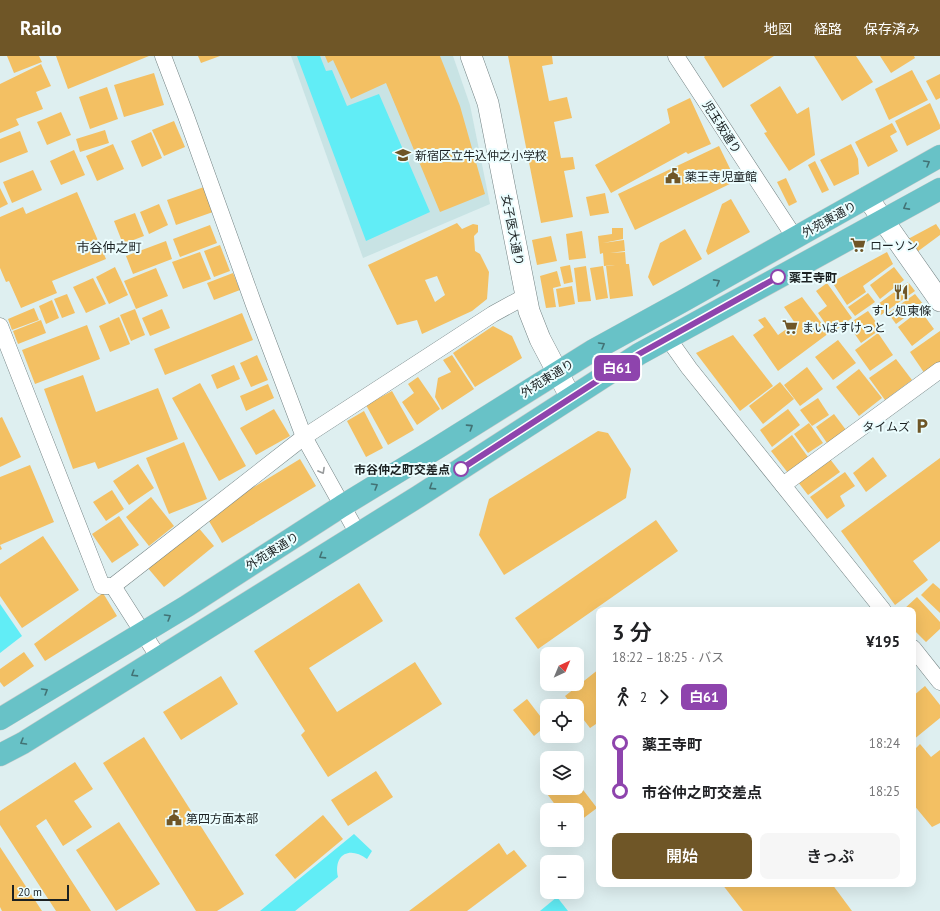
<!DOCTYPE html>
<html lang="ja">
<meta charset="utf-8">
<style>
body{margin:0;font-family:"PT Sans","Noto Sans JP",sans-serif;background:#f6f6f6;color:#202124;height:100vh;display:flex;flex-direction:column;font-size:15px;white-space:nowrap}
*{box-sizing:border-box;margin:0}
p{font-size:13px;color:#757577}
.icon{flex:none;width:22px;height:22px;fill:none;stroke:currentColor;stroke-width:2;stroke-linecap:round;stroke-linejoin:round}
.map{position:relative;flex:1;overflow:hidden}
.side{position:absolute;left:596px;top:551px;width:320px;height:280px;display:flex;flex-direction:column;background:#fff;border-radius:8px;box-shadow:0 4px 16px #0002}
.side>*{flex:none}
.badge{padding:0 8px;border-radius:6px;font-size:14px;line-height:26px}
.needle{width:26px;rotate:44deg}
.controls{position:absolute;left:540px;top:591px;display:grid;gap:8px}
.controls a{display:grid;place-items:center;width:44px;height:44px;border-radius:8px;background:#fff;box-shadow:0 4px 16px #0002;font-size:20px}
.scale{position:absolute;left:12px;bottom:10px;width:57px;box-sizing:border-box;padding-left:4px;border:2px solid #1b2122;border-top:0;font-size:11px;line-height:14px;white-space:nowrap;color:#1b2122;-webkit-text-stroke:3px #ebfdfe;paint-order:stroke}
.map>.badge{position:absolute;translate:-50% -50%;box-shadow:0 0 0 2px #fff}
.legs{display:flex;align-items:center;gap:6px;height:44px;padding:0 16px;font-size:13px}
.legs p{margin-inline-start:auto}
.overview{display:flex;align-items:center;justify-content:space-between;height:68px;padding:0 16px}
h1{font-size:22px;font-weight:600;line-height:30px}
.cta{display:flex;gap:8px;margin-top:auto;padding:8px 16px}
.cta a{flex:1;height:46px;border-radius:8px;background:#6f5627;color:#fff;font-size:16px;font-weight:600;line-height:46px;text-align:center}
.cta a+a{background:#f6f6f6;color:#202124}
ul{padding:0 16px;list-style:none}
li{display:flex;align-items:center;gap:14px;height:48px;font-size:15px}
li i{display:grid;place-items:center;width:6px;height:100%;margin:0 5px;background:currentColor}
li i::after{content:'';width:10px;height:10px;margin:-5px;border:3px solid;border-radius:50%;background:#fff}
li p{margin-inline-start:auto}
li:first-child i{background:linear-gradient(#0000 50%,currentColor 0)}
li:last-child i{background:linear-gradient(currentColor 50%,#0000 0)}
header{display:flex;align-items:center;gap:24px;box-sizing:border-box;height:56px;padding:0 20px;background:#6f5627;color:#fff}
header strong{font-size:19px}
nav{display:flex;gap:22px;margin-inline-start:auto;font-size:14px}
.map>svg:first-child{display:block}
.built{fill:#c8e3e4}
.green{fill:#61edf6}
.building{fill:#f3c063;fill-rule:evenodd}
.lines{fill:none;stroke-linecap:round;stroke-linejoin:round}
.minor-casing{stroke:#748384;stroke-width:17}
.tertiary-casing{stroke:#748384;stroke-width:22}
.primary-casing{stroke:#c8caca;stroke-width:23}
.minor{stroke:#fff;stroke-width:16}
.tertiary{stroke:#fff;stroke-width:21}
.primary{stroke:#68c2c7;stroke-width:22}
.oneway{stroke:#427274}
.oneway2{stroke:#989b9c}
.line-1-casing{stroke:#fff;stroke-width:9}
.line-1{stroke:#8e44ad;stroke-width:6}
.stop-1-dot{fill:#fff;stroke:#8e44ad;stroke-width:2}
.labels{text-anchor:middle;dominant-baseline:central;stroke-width:4;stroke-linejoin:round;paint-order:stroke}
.street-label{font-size:12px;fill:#1b2122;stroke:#ebfdfe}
.poi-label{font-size:12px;fill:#1b2122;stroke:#ebfdfe;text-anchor:start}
.stop-label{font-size:12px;font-weight:bold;fill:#1b2122;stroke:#ebfdfe;text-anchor:start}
.neighbourhood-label{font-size:13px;fill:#1b2122;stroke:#ebfdfe}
</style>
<header>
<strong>Railo</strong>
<nav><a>地図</a><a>経路</a><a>保存済み</a></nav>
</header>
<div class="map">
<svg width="940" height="855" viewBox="0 0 940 855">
<rect width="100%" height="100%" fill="#deeff0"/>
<!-- built -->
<polygon class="built" points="291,0 453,0 470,49 490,148 363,202"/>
<!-- green -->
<g class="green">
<polygon points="297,0 320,0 326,15 332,14 347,50 379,38 430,156 366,185"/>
<polygon points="0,548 22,580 0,597"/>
<path d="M354 778 372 795 367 803C350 790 333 798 338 821L295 855H260Z"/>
<polygon points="557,841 568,855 540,855"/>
</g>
<!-- building -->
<g class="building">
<polygon points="7,0 39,0 42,6 14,17"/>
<polygon points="56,0 149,0 68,33"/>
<polygon points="198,0 220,0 201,7"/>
<polygon points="325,0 440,0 460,50 485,138 440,156 386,27 351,43 333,4 328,7"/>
<polygon points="508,0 552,0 553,8 542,10 549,45 567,41 572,62 554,66 561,102 573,101 575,113 564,115 573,161 541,167"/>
<polygon points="705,0 774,0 723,32 704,1"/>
<polygon points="814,0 856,0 873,26 842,45"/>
<polygon points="880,0 914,0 915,2 891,17"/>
<polygon points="41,8 51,30 36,36 43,53 16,63 19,69 0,77 0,28"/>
<polygon points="912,14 928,44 889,64 875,33"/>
<polygon points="154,17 164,49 124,61 114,29"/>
<polygon points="940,18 940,42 936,44 926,25"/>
<polygon points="780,30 797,58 809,51 815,99 789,115 764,77 767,76 750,49"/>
<polygon points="107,31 118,63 90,73 79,41"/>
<polygon points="690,42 711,88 688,98 686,96 611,137 595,109 670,67 667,53"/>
<polygon points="930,47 940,69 940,73 907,90 895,65"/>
<polygon points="61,56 71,79 47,89 37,66"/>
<polygon points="174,65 185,91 164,100 152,74"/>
<polygon points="892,67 897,76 890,80 898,95 868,111 855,86"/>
<polygon points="105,74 109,87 80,96 76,83"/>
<polygon points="20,75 28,96 0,107 0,83"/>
<polygon points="151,76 162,102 142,111 131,85"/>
<polygon points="113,88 124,113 97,125 86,100"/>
<polygon points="851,88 858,103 859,118 834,130 820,104"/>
<polygon points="719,90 736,125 635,174 618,138"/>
<polygon points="74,94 85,119 61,129 50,105"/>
<polygon points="815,105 829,134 822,137 808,109"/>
<polygon points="33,114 42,134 12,147 3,126"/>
<polygon points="786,122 797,146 789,150 777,126"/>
<polygon points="204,131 213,156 176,169 167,144"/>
<polygon points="0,132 8,148 0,152"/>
<polygon points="77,136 106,203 52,225 57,237 21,252 9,225 6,226 0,212 0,161 23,151 26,158"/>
<polygon points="605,137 609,157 590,160 586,141"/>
<polygon points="731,143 750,176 708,199 706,195 722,148"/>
<polygon points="159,148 168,169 149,178 140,156"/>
<polygon points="135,157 144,180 123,188 114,165"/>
<path d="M457 167 462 173 473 168 478 169V176L474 180 475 195 480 198 489 216 487 243 472 255 422 278 417 264 397 269 368 209ZM437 220 445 239 435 246 425 224Z"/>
<polygon points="936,168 940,174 940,179 917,196 908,183"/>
<polygon points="210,169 217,187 180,201 173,183"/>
<polygon points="612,172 623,172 623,183 603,187 624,184 625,195 610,197 625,196 626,208 629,208 633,240 610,243 606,210 615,209 604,210 603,197 600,198 598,180 612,178"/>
<polygon points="685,173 702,203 653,230 648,221 660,187"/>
<polygon points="582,175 586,202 569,204 566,178"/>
<polygon points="551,180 557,205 537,209 532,184"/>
<polygon points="166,185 172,203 133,218 126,200"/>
<polygon points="220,189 230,215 214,221 204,195"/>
<polygon points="200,196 211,223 183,233 172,206"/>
<polygon points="887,196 893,208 863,230 866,236 847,249 832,226"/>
<polygon points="570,209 573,226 564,228 560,211"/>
<polygon points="586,210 591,245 578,246 574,212"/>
<polygon points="603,210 608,242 596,244 590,212"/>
<polygon points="115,211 128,239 109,248 96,221"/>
<polygon points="894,211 904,224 880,243 870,229"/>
<polygon points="156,212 168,240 136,253 124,225"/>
<polygon points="557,215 561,230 553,232 556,251 546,252 540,220"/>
<polygon points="233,217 240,234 214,244 207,227"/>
<polygon points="93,222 106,248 86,257 73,231"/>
<polygon points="908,226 915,235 881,259 874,251"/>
<polygon points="827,227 852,262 832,277 818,257 827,250 816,235"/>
<polygon points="572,230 575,248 559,251 556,233"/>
<polygon points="868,237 875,246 855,260 848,251"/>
<polygon points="67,238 75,257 62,262 54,243"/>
<polygon points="915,238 923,248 896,268 888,257"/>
<polygon points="802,241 829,277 778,315 753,279 764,271 758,264 765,261 778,279 795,267 784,251"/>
<polygon points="52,244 59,262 46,268 39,250"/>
<polygon points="34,252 39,264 12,274 8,263"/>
<polygon points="135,253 145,279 131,285 120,259"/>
<polygon points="162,253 170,272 150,280 142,262"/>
<polygon points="920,254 934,273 912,290 898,271"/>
<polygon points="868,255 881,273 861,287 848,268"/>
<polygon points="242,257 253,284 165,319 154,293"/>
<polygon points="119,261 130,288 110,296 99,270"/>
<polygon points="41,264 46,277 18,288 13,275"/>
<polygon points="87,269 100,303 35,328 22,294"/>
<polygon points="493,270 512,280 522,302 475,331 453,297"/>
<polygon points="940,275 940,307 925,318 910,296"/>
<polygon points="878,277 893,299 870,315 855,294"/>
<polygon points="733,279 773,330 740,355 696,297"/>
<polygon points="838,284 856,307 833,324 815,301"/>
<polygon points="257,299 268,324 251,331 240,307"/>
<polygon points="452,299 474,333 442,354 435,341 438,322 451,316 443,304"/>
<polygon points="896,303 912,324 885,344 869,322"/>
<polygon points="234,309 240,323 217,333 211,319"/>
<polygon points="807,311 823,333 800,350 784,329"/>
<polygon points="859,313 882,342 859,360 836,331"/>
<polygon points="83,319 96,356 158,332 178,383 98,413 95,406 73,413 44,333"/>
<polygon points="418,321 440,353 417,369 402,346 414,337 408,328"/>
<polygon points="780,326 794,343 763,368 749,350"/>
<polygon points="200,327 246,410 219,425 172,342"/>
<polygon points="268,328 274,342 246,355 240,340"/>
<polygon points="392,335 414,374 388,389 366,349"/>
<polygon points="818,342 829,359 812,370 800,354"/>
<polygon points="274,353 290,380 256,399 240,372"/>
<polygon points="788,353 800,369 772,391 760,374"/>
<polygon points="364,355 383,392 366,401 347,365"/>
<polygon points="834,358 846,374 827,387 816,371"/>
<polygon points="2,361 21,401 0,411 0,362"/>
<polygon points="809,367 823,387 808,397 794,378"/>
<polygon points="598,375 608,377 631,413 626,442 504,519 479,479 489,443"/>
<polygon points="792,379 808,401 788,417 771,395"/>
<polygon points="184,386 207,443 169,458 146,402"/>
<polygon points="873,401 887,420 866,436 853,417"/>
<polygon points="940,402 940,485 913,505 928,524 895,549 841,475"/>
<polygon points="300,403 316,430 222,487 206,460"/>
<polygon points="830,403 840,416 808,439 798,426"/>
<polygon points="138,408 154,432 129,449 113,425"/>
<polygon points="30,409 54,466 0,489 2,493 0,494 0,421"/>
<polygon points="845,416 855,430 840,440 845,450 827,463 810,441"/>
<polygon points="112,434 124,453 106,465 93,446"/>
<polygon points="151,441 174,470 149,490 126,461"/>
<polygon points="119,460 139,489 112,507 92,478"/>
<polygon points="656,464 678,495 538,593 515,562"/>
<polygon points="197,470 214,490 164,531 147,511"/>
<polygon points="43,480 79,534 22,572 0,540 0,508"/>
<polygon points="359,527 383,565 309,612 337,656 415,606 442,648 328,721 301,679 305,675 254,595"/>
<polygon points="933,527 940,533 940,557 921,539"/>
<polygon points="103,537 117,560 45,605 34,588"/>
<polygon points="917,541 940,566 940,573 926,586 913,573 913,554 903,554"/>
<polygon points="24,596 34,610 4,631 0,626 0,613"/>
<polygon points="599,613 599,666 590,672 577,655 577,650 573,650 565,640"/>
<polygon points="221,620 238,648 181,684 163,656"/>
<polygon points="925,630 940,649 940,662 913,684 913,640"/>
<polygon points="527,643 547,669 534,680 513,654"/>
<polygon points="144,681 244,838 217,855 196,855 103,707"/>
<polygon points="920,688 931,701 940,694 940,767 932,771 913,748 913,695"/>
<polygon points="75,706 93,733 74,745 92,771 63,790 46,763 36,770 91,855 56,855 0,769 0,755"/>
<polygon points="376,715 393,741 348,770 331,744"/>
<polygon points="577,726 597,752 577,767 577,754 559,754 542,731 547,727 547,732 577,732"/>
<polygon points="323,759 343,783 295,823 275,799"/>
<polygon points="119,766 160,828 116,855 76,794"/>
<polygon points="499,787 507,799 514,794 527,810 467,855 409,855"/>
<polygon points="0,791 42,855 2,855 0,851"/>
<polygon points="722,828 832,828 852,855 743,855"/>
</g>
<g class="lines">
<defs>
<g id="minor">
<polyline points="163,0 186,60 254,249 304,381 358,478"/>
<polyline points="676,0 795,182"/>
<polyline points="0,270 102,530 113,530 304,381 493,258 526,240"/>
<polyline points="667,281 689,312 883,554"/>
<polyline points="783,429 940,314"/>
<polyline points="113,530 159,602"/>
<polyline points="913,592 940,626"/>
</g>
<g id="tertiary">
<polyline points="471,0 488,47 529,255 540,283 571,342"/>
<polyline points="867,141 940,245"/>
</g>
<g id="primary">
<polyline points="0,663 187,550 342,450 437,392 592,295 683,245 940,100"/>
<polyline points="0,699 23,687 419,440 639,298 940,133"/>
</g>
</defs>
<!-- minor casing -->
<use href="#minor" class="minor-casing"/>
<!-- tertiary casing -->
<use href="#tertiary" class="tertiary-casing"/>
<!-- primary casing -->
<use href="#primary" class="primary-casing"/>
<!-- minor -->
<use href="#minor" class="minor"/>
<!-- tertiary -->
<use href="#tertiary" class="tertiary"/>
<!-- primary -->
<use href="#primary" class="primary"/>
</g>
<!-- one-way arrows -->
<defs><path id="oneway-chevron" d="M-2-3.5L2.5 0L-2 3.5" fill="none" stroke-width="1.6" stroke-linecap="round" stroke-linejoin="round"/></defs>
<g class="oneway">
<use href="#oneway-chevron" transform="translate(927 107) rotate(-30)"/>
<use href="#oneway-chevron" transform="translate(906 151) rotate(151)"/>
<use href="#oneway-chevron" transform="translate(717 226) rotate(-29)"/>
<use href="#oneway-chevron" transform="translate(602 289) rotate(-30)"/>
<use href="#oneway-chevron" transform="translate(470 371) rotate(-33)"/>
<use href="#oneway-chevron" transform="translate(375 430) rotate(-31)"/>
<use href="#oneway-chevron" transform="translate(432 431) rotate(147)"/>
<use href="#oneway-chevron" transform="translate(322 500) rotate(148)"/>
<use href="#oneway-chevron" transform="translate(168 561) rotate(-31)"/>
<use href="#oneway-chevron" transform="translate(134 618) rotate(148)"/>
<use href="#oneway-chevron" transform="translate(45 635) rotate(-31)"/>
<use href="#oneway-chevron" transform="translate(23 686) rotate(150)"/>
</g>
<use class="oneway2" href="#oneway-chevron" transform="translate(322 415) rotate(61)"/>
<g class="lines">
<defs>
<polyline id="line-1" points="461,413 639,298 778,221"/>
</defs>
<!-- line-1 casing -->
<use href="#line-1" class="line-1-casing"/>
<!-- line-1 -->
<use href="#line-1" class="line-1"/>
</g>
<!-- icons -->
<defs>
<symbol id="school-bare" viewBox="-9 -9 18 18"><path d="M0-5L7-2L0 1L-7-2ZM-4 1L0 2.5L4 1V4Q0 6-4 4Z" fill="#6f5627" stroke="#ebfdfe" stroke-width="2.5" paint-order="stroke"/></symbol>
<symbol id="civic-bare" viewBox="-9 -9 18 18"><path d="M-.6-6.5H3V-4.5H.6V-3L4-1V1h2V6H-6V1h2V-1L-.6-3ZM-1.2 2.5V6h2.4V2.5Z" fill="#6f5627" stroke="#ebfdfe" stroke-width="2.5" paint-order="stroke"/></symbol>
<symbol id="supermarket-bare" viewBox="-9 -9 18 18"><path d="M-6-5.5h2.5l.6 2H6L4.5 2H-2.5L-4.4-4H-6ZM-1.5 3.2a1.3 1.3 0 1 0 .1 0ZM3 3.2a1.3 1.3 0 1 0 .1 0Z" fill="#6f5627" stroke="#ebfdfe" stroke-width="2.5" paint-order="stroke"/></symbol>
<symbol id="restaurant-bare" viewBox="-9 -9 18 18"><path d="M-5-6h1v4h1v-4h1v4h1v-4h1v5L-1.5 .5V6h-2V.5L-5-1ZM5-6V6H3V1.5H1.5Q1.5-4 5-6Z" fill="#6f5627" stroke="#ebfdfe" stroke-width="2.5" paint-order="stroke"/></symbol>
<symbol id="parking-bare" viewBox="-9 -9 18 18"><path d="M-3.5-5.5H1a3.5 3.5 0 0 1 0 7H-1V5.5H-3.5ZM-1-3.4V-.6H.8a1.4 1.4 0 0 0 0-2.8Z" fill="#6f5627" stroke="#ebfdfe" stroke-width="2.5" paint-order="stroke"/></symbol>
</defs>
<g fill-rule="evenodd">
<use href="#school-bare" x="392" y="88" width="22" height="22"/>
<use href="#civic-bare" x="662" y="109" width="22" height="22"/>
<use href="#supermarket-bare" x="847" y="178" width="22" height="22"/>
<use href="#restaurant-bare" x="890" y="225" width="22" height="22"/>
<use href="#supermarket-bare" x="779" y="260" width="22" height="22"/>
<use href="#parking-bare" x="911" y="359" width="22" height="22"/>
<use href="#civic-bare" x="163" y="751" width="22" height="22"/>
</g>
<!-- markers -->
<g class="stop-1-dot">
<circle cx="778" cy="221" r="7"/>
<circle cx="461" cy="413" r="7"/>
</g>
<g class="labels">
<!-- street labels -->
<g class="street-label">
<text transform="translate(722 71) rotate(57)">児玉坂通り</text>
<text transform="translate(829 163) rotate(-29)">外苑東通り</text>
<text transform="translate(513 174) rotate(79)">女子医大通り</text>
<text transform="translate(547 322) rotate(-32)">外苑東通り</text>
<text transform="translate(272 495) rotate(-32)">外苑東通り</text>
</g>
<!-- poi labels -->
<g class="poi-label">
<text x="415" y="99">新宿区立牛込仲之小学校</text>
<text x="685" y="120">薬王寺児童館</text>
<text x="870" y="189">ローソン</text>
<text x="901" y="254" text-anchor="middle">すし処東條</text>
<text x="802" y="271">まいばすけっと</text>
<text x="910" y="370" text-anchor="end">タイムズ</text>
<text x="186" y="762">第四方面本部</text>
</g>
<!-- stop labels -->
<g class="stop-label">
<text x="789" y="221">薬王寺町</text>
<text x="450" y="413" text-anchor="end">市谷仲之町交差点</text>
</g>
<!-- neighbourhood labels -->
<g class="neighbourhood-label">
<text x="109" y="191">市谷仲之町</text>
</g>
</g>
</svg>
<div class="controls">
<a><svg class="needle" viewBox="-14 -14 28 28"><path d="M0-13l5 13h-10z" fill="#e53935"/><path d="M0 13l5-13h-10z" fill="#757577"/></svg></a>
<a><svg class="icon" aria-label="locate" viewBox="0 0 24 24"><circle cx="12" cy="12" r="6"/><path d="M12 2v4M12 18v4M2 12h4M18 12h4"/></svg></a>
<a><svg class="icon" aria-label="layers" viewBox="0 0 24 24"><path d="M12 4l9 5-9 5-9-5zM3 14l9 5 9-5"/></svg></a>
<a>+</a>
<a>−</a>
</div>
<div class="scale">20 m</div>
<b class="badge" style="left:617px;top:312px;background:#8e44ad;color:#fff">白61</b>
<section class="side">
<div class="overview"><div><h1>3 分</h1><p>18:22 – 18:25 · バス</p></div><b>¥195</b></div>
<div class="legs"><svg class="icon" aria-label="walk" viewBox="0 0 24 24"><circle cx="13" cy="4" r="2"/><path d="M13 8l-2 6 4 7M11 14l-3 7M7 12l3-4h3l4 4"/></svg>2<svg class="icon" aria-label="forward" viewBox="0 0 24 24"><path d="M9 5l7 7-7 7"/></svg><b class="badge" style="background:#8e44ad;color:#fff">白61</b></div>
<ul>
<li><i style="color:#8e44ad"></i><b>薬王寺町</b><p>18:24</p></li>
<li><i style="color:#8e44ad"></i><b>市谷仲之町交差点</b><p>18:25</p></li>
</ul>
<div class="cta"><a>開始</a><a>きっぷ</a></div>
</section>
</div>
